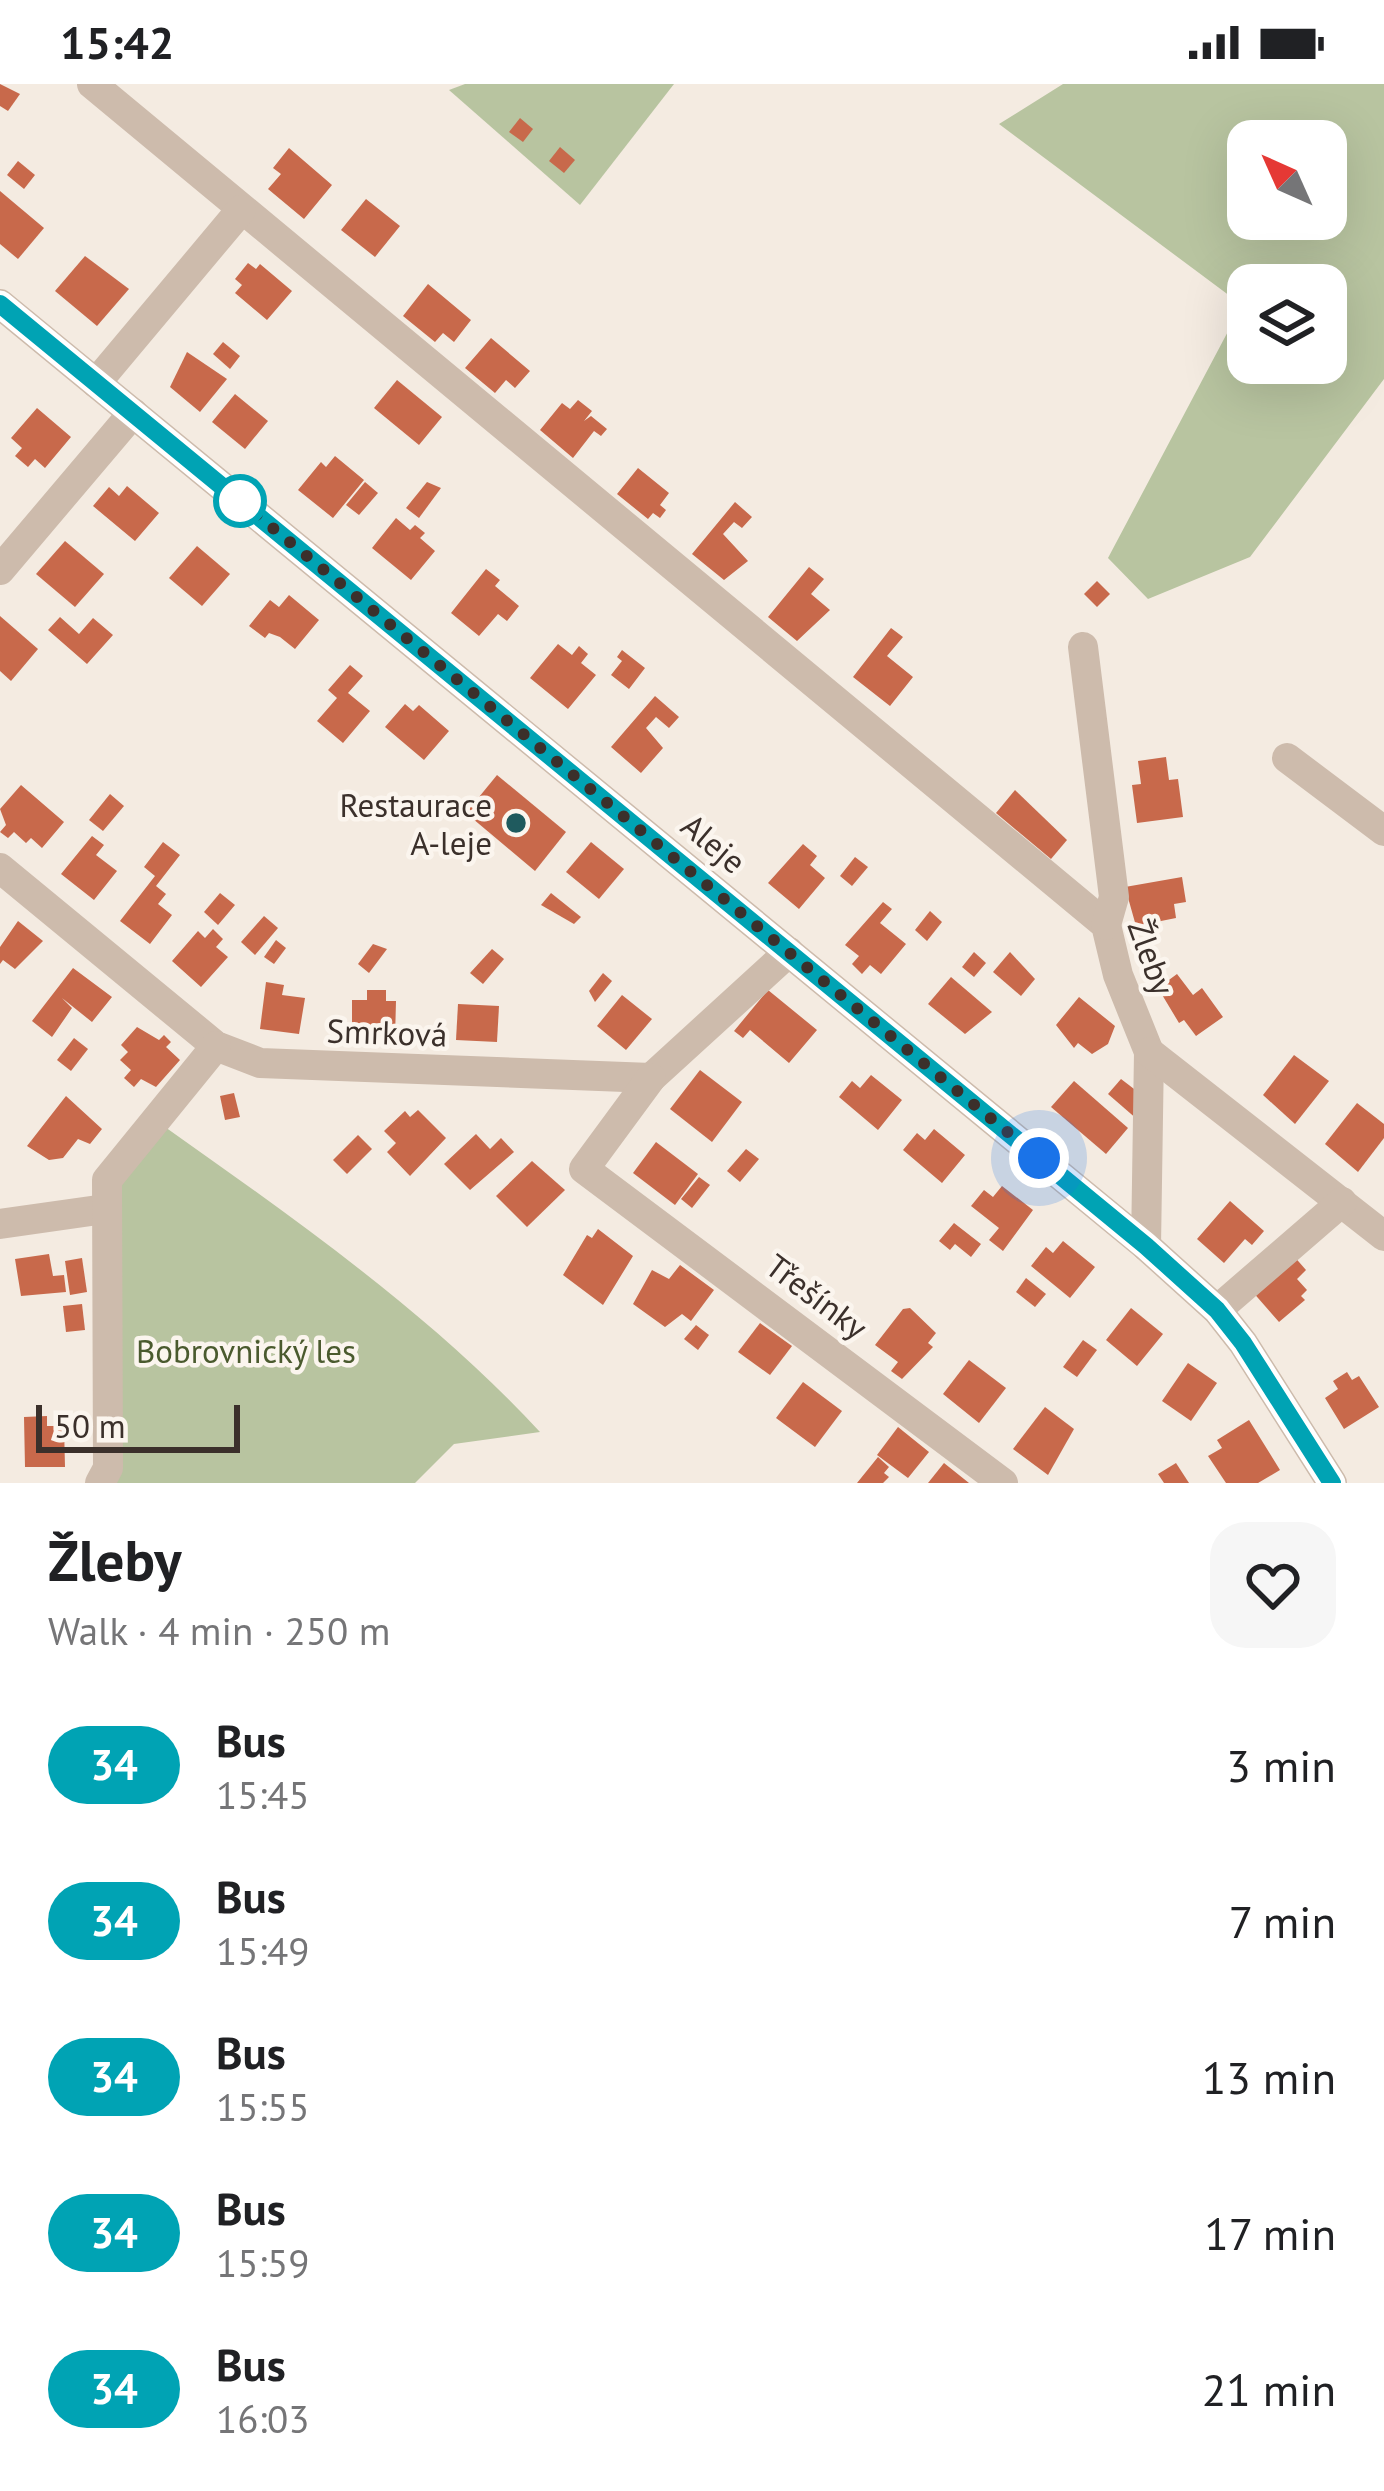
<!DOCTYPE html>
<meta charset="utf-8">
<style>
body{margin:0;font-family:"PT Sans",sans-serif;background:#f6f6f6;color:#202124;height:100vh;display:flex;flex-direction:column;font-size:45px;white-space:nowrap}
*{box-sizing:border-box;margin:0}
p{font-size:39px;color:#757577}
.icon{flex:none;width:66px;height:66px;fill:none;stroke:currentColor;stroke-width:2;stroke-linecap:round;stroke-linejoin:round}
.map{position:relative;height:1399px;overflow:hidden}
.side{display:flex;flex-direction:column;background:#fff;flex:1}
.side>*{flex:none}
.badge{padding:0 24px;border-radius:39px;font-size:42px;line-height:78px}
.needle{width:78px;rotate:315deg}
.buttons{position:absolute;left:1227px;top:36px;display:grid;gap:24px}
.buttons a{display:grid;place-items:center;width:120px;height:120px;border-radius:24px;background:#fff;box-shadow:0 12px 48px #0002;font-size:60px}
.scale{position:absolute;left:36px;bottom:30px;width:204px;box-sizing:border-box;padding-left:12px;border:6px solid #3b302b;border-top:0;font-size:33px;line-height:42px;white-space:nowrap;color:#3b302b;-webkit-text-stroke:9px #fbf5ee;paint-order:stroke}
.you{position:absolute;width:60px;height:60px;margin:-30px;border:9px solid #fff;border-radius:50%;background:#1a73e8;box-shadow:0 0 0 18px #1a73e833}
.map>.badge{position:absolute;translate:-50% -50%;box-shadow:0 0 0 6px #fff}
.round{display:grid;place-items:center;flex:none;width:126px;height:126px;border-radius:36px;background:#f6f6f6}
.headline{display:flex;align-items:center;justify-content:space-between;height:204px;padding:0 48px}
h1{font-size:57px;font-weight:700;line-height:90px}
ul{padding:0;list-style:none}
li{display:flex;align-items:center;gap:36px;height:156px;padding:0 48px}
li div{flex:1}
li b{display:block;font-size:45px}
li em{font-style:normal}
li .badge{min-width:132px;font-weight:700;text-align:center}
.status{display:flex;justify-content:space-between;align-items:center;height:84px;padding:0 60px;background:#fff;direction:ltr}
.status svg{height:33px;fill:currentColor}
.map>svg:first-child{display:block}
.green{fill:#b8c4a0;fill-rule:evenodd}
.building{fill:#c8694b}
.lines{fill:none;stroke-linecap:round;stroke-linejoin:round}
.minor{stroke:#cdbbac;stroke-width:30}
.line-casing{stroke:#fff;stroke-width:27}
.line{stroke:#00a3b4;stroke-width:18}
.walk{stroke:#3b302b;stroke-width:12;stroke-dasharray:0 21.6}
.stop-dot{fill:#fff;stroke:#00a3b4;stroke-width:6}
.poi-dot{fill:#1f5a5e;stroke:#fbf5ee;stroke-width:4.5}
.labels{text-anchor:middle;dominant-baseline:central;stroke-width:9;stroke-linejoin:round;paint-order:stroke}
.poi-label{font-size:33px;fill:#3b302b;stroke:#fbf5ee;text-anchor:end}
.street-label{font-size:33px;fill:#3b302b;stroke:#fbf5ee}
.park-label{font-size:33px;fill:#4a5a2e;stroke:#fbf5ee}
</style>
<div class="status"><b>15:42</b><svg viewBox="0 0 49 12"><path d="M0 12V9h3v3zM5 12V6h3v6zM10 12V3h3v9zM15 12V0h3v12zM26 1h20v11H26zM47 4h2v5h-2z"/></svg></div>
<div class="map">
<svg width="1384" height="1399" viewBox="0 0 1384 1399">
<rect width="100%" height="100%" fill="#f4ebe1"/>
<!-- green -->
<g class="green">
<polygon points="465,0 674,0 580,121 449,6"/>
<path d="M1063 0H1384V295L1250 473 1148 515 1108 474 1242 221 999 40ZM1326 57V135H1248V57ZM1248 201H1326V279H1248Z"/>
<path d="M165 1043C295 1135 432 1231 540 1348L454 1360 415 1399H111L117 1106Z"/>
</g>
<!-- building -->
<g class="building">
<polygon points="0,0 20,10 8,27 0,22"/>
<polygon points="520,34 533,45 523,58 509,48"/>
<polygon points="560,63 575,76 564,89 549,77"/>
<polygon points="289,64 332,101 304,135 268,105 281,90 273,84"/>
<polygon points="18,77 35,91 24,105 7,91"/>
<polygon points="0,107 44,144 18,175 0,160"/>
<polygon points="366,115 400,142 375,173 341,146"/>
<polygon points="85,172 129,205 97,242 55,207"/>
<polygon points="248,179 256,185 260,180 292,207 267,236 235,209 242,201 235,195"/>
<polygon points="428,200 471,236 454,258 443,249 435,258 403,232"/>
<polygon points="491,254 530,287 515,304 506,296 495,309 465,284"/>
<polygon points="223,258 240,272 230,285 213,270"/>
<polygon points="187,268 227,295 200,328 170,303"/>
<polygon points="397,296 442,333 419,361 374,324"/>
<polygon points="235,310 268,337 245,365 212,338"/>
<polygon points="578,316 592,327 584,337 591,332 607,345 601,352 594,347 573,374 540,346 562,319 570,325"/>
<polygon points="37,324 71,353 45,384 35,375 28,383 15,372 22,364 11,354"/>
<polygon points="335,372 364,396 333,434 298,406 321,378 326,383"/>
<polygon points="638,384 669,409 660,421 666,426 660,434 653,429 648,435 617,410"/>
<polygon points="365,398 378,409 359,431 346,421"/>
<polygon points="427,398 441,404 419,434 406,424"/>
<polygon points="127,402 159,429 135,457 93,422 109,403 119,412"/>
<polygon points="735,418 752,433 742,444 734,438 723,450 748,477 724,496 692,470"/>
<polygon points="396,434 410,446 415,441 425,449 420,454 435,467 411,496 372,464"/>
<polygon points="65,457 104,490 75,523 36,490"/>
<polygon points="197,462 230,490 202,522 169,494"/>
<polygon points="809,483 824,495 811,510 830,526 797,557 768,533"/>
<polygon points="486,485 500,496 495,502 519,522 507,537 498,530 479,552 451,529"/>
<polygon points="1097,497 1110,510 1097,523 1084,510"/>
<polygon points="289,511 319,536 295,565 280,553 269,549 265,554 249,542 270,516 279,523"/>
<polygon points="0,532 38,565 11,597 0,587"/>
<polygon points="60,533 79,550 93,534 113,551 87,580 48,546"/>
<polygon points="891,544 903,553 887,572 913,593 890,622 853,593"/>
<polygon points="558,560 572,571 579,562 588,570 581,579 596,591 568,625 530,594"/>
<polygon points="622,566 645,584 629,605 611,591 622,577 617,573"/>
<polygon points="350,581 363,592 348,609 370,627 343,659 317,637 337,614 328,606"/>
<polygon points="655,612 679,633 669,644 656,633 646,644 663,664 641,689 611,663"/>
<polygon points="405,620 413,627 419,621 449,647 424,676 385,643"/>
<polygon points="1166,673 1169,696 1178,695 1183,733 1137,739 1132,701 1141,700 1138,677"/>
<polygon points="497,691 566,748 535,787 466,729"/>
<polygon points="21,701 64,738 42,764 31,754 26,759 14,748 8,754 0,748 6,741 0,725"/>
<polygon points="1015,706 1067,756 1051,775 996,729"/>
<polygon points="110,710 124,722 103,747 89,736"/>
<polygon points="92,752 104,761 96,771 117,787 94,816 61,790"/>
<polygon points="163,758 180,771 156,802 166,810 158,820 172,831 150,860 120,837 155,792 144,783"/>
<polygon points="591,758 624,785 599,815 566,788"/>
<polygon points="803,760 817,772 810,781 825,794 799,825 768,799"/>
<polygon points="855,773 868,783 852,802 840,792"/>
<polygon points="1182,793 1186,818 1174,820 1176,834 1136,842 1125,803"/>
<polygon points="220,809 235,821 218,841 204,828"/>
<polygon points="551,809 581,833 574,840 541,821"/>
<polygon points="883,818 892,825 880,839 906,860 881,890 870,881 862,890 852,880 859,872 845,861"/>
<polygon points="930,827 942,838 927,857 915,846"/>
<polygon points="264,832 278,844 255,871 241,858"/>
<polygon points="18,837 43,857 15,885 3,876 0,880 0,863"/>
<polygon points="213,845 223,855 216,863 228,873 201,903 172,877 198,847 205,854"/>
<polygon points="276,856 286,864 274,880 264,873"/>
<polygon points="373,860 387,865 369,889 358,880"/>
<polygon points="492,865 504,875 483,900 470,889"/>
<polygon points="974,868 986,879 974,893 962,883"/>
<polygon points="1010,868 1035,895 1021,912 993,888"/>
<polygon points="73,884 112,913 92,938 62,914 72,924 52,953 32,937"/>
<polygon points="603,889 612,897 595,918 589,907"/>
<polygon points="1177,890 1193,911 1202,904 1223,933 1196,952 1184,936 1179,939 1158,904"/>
<polygon points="951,893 992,928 965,950 928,920"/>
<polygon points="266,898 284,901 282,911 305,914 299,950 260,945"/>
<polygon points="367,906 386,906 386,917 396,917 395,955 352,953 352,916 367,916"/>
<polygon points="768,906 817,946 789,979 750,946 743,954 734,947"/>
<polygon points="622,911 652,935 626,966 597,942"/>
<polygon points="1079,913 1115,942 1108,960 1092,970 1078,959 1074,964 1056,941"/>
<polygon points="458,920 499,922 497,958 456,956"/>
<polygon points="137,943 159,956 164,951 171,958 166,963 180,976 156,1003 141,995 134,1003 124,994 131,986 120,976 128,968 121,961"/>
<polygon points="74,954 88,965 71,987 57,976"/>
<polygon points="1294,971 1329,997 1295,1040 1263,1011"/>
<polygon points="700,986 742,1018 712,1058 670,1025"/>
<polygon points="871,991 902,1016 878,1046 839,1013 852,997 860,1004"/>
<polygon points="1121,995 1138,1008 1138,1036 1108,1010"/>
<polygon points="1074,997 1128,1044 1106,1070 1051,1023"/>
<polygon points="234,1009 240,1033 225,1036 220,1012"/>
<polygon points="66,1012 102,1045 90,1060 78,1055 63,1074 49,1076 27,1062"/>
<polygon points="1357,1019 1384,1040 1384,1054 1358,1088 1325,1060"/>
<polygon points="418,1026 446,1054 410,1092 387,1068 396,1059 384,1047 405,1027 410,1033"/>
<polygon points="934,1045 965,1071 942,1099 903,1066 917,1049 925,1056"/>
<polygon points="476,1050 490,1065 501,1054 514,1068 470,1106 444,1080"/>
<polygon points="358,1051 372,1065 347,1090 333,1076"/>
<polygon points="656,1058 698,1090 675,1121 633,1089"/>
<polygon points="746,1065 759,1075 740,1098 727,1087"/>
<polygon points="532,1077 565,1106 527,1143 496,1112"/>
<polygon points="699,1093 710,1101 692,1124 681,1115"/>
<polygon points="1002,1102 1033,1126 1003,1167 989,1156 999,1144 971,1122 984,1106 993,1113"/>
<polygon points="1230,1117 1264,1147 1252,1161 1245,1155 1224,1179 1197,1155"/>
<polygon points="954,1139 981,1160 971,1173 955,1160 950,1166 939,1157"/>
<polygon points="598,1145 633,1172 603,1221 563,1191 587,1151 592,1154"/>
<polygon points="1063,1157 1095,1183 1070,1214 1031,1182 1046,1163 1053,1169"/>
<polygon points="49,1170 53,1192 64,1191 66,1208 21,1212 15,1175"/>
<polygon points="1292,1170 1306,1186 1297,1195 1307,1206 1301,1212 1305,1216 1279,1238 1251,1206"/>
<polygon points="82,1174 87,1208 70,1211 65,1177"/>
<polygon points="680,1181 714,1206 691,1237 682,1230 665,1243 633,1220 652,1186 669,1195"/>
<polygon points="1026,1194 1046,1210 1035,1223 1016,1208"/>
<polygon points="82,1220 85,1246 66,1248 63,1222"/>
<polygon points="910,1224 936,1249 928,1259 933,1263 902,1295 891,1287 898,1278 875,1261 903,1225"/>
<polygon points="1131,1224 1163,1250 1137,1282 1106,1256"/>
<polygon points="760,1239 792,1262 770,1291 738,1268"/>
<polygon points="696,1241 709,1251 698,1266 684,1255"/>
<polygon points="1083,1256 1097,1266 1077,1293 1063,1283"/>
<polygon points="969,1276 1006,1304 979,1339 943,1310"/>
<polygon points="1188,1279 1217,1299 1191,1337 1162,1317"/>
<polygon points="1347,1288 1352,1296 1359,1292 1379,1323 1344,1345 1325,1314 1338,1305 1333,1297"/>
<polygon points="803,1298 842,1327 815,1363 776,1334"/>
<polygon points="1045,1323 1074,1345 1048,1391 1013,1365"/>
<polygon points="47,1332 47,1342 64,1342 65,1383 25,1383 24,1333"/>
<polygon points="1249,1336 1280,1386 1258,1399 1226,1399 1208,1372 1222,1364 1217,1356"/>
<polygon points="898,1343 929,1368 908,1394 877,1371"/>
<polygon points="878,1373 889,1383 884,1389 889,1393 883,1399 857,1399"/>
<polygon points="944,1379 969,1399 928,1399"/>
<polygon points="1176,1379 1189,1399 1164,1399 1158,1390"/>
</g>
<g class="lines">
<!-- minor -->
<g class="minor">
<polyline points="92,0 1106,841 1118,891 1149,968 1146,1162"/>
<polyline points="0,220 1146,1162 1217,1226 1243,1259 1332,1399"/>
<polyline points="96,299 241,126"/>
<polyline points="0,486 133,329"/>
<polyline points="1083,563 1114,813 1106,841"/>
<polyline points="1287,674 1384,747"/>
<polyline points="0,784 216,962 260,979 651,994 789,868"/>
<polyline points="1149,968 1384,1152"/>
<polyline points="651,994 584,1085 1003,1399"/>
<polyline points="0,1140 105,1125"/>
<polyline points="1217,1226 1342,1118"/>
<polyline points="100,1399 108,1384 107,1096 216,962"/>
</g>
</g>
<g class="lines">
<defs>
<polyline id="line" points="0,220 1146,1162 1217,1226 1243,1259 1332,1399"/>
</defs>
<!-- line casing -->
<use href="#line" class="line-casing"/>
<!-- line -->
<use href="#line" class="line"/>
<!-- walk -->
<polyline class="walk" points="240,417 1039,1074"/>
</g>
<!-- markers -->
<circle class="stop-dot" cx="240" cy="417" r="24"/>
<circle class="poi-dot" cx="516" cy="739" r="12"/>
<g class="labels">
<!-- poi labels -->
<g class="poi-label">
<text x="492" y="720">Restaurace<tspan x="492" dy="38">A-leje</tspan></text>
</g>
<!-- street labels -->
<g class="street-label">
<text transform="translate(714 759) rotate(40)">Aleje</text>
<text transform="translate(1152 873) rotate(70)">Žleby</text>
<text transform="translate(387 948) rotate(2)">Smrková</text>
<text transform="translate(817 1212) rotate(37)">Třešínky</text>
</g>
<!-- park labels -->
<g class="park-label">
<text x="246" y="1266">Bobrovnický les</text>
</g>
</g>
</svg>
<div class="buttons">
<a><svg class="needle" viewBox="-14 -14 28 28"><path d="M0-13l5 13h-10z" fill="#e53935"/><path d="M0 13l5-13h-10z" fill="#757577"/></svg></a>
<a><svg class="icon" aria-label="layers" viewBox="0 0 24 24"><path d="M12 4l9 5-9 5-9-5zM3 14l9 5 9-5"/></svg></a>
</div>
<div class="scale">50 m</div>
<div class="you" style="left:1039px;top:1074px"></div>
</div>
<section class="side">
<div class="headline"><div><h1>Žleby</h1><p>Walk · 4 min · 250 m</p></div><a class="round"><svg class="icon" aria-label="heart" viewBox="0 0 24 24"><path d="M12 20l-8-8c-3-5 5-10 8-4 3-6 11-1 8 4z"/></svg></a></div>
<ul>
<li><span class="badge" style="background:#00a3b4;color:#fff">34</span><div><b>Bus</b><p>15:45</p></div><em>3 min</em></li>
<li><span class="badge" style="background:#00a3b4;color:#fff">34</span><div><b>Bus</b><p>15:49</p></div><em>7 min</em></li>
<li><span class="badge" style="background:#00a3b4;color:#fff">34</span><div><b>Bus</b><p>15:55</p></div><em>13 min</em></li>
<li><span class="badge" style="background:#00a3b4;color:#fff">34</span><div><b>Bus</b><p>15:59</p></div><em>17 min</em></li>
<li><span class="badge" style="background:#00a3b4;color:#fff">34</span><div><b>Bus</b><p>16:03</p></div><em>21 min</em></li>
</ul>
</section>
